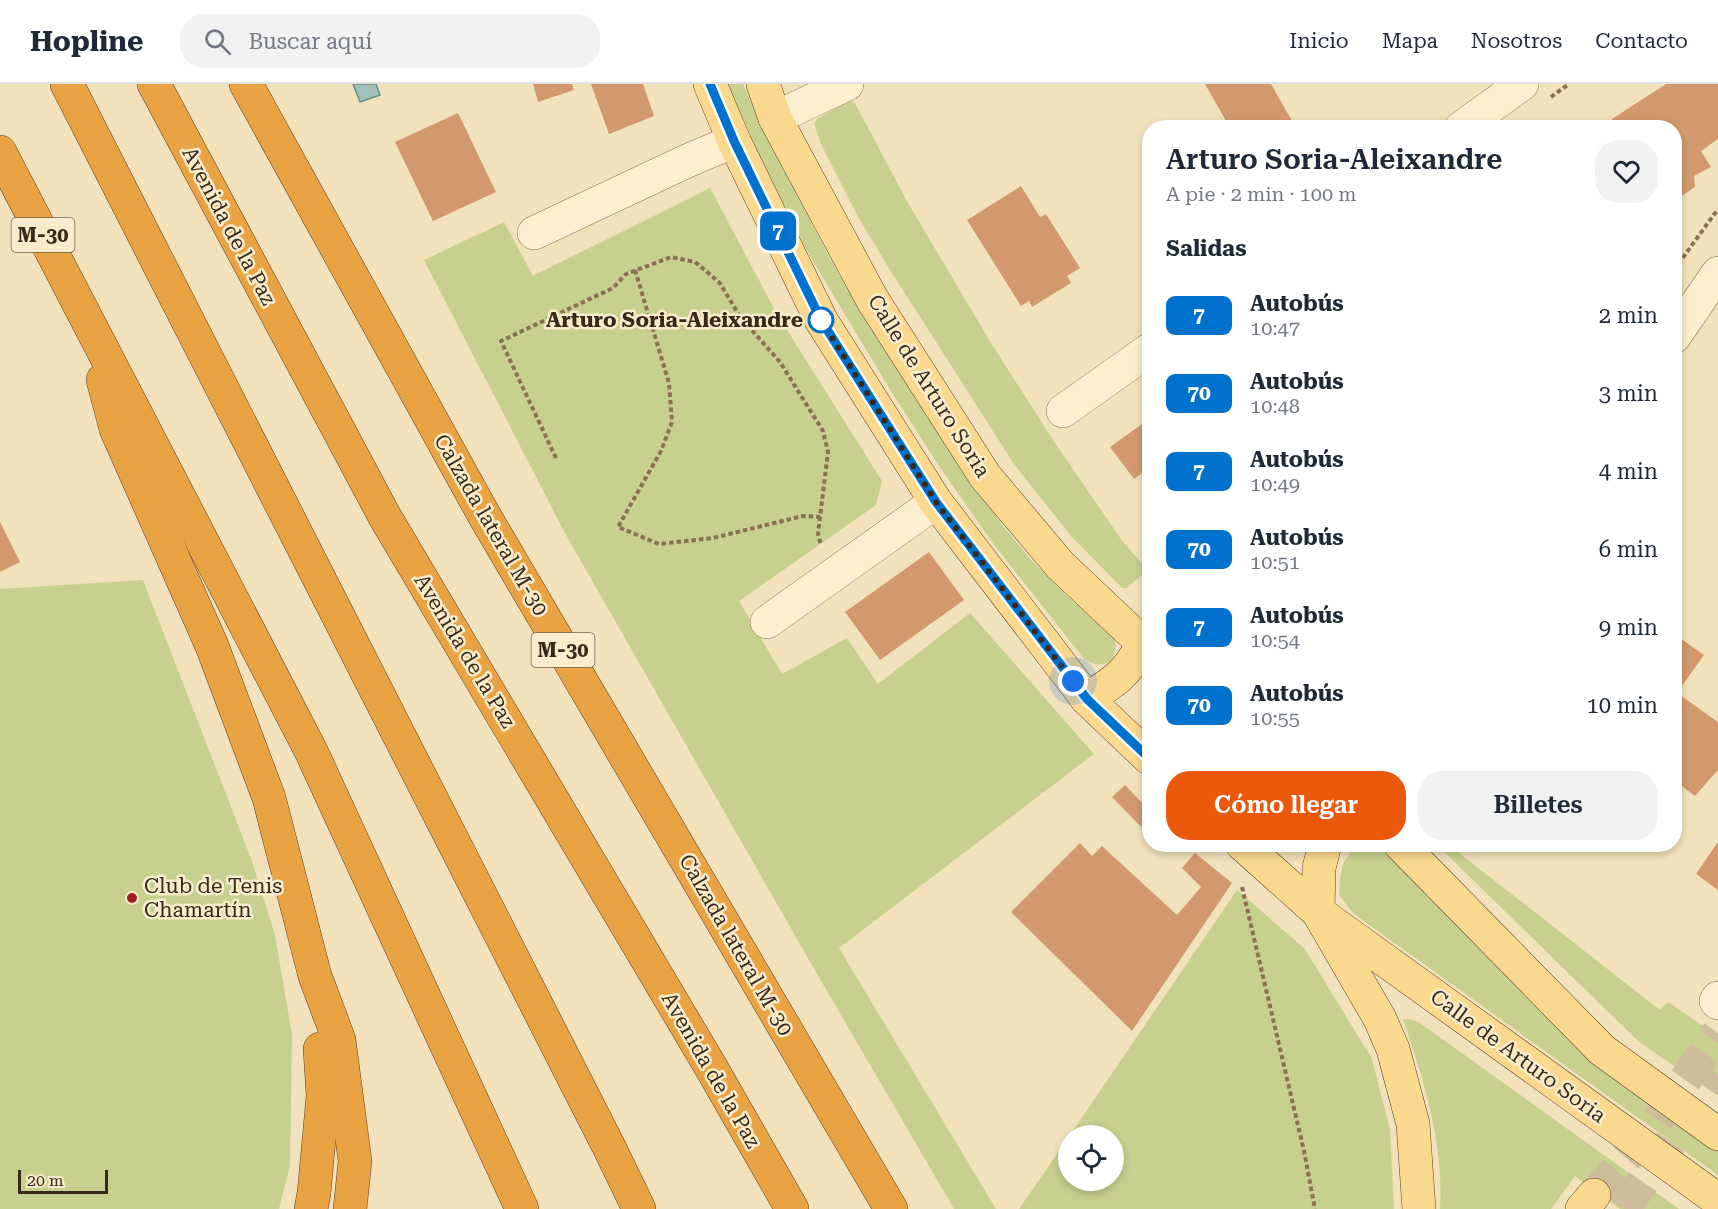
<!DOCTYPE html>
<html lang="es">
<meta charset="utf-8">
<style>
body{margin:0;font-family:"Roboto Serif",serif;background:#f2f2f3;color:#1f2937;height:100vh;display:flex;flex-direction:column;font-size:22px;white-space:nowrap}
*{box-sizing:border-box;margin:0}
p{font-size:20px;color:#747a83}
.icon{flex:none;width:33px;height:33px;fill:none;stroke:currentColor;stroke-width:2;stroke-linecap:round;stroke-linejoin:round}
.map{position:relative;flex:1;overflow:hidden}
.drawer{position:absolute;left:1142px;top:36px;width:540px;height:732px;display:flex;flex-direction:column;background:#fff;border-radius:24px;box-shadow:0 3px 9px #0003}
.drawer>*{flex:none}
.badge{padding:0 12px;border-radius:9px;font-size:21px;line-height:39px}
.tools{position:absolute;left:1058px;top:1041px;display:grid;gap:12px}
.tools a{display:grid;place-items:center;width:66px;height:66px;border-radius:50%;background:#fff;box-shadow:0 3px 9px #0003;font-size:30px}
.scale{position:absolute;left:18px;bottom:15px;width:90px;box-sizing:border-box;padding-left:6px;border:3px solid #38291a;border-top:0;font-size:16px;line-height:21px;white-space:nowrap;color:#38291a;-webkit-text-stroke:4px #f8eccc;paint-order:stroke}
.you{position:absolute;width:30px;height:30px;margin:-15px;border:4px solid #fff;border-radius:50%;background:#1a73e8;box-shadow:0 0 0 9px #1a73e833}
.map>.badge{position:absolute;translate:-50% -50%;box-shadow:0 0 0 3px #fff}
h2{padding:0 24px;font-size:22px;line-height:54px}
.round{display:grid;place-items:center;flex:none;width:63px;height:63px;border-radius:24px;background:#f2f2f3}
.overview{display:flex;align-items:center;justify-content:space-between;height:102px;padding:0 24px}
h1{font-size:28px;font-weight:600;line-height:45px}
.button{display:flex;gap:12px;margin-top:auto;padding:12px 24px}
.button a{flex:1;height:69px;border-radius:24px;background:#ea580c;color:#fff;font-size:24px;font-weight:600;line-height:69px;text-align:center}
.button a+a{background:#f2f2f3;color:#1f2937}
ul{padding:0;list-style:none}
li{display:flex;align-items:center;gap:18px;height:78px;padding:0 24px}
li div{flex:1}
li b{display:block;font-size:22px}
li em{font-style:normal}
li .badge{min-width:66px;font-weight:700;text-align:center}
header{display:flex;align-items:center;gap:36px;box-sizing:border-box;height:84px;padding:0 30px;background:#fff;border-bottom:2px solid #e0e1e3}
header strong{font-size:28px}
nav{display:flex;gap:33px;margin-inline-start:auto;font-size:21px}
.search{width:420px;height:54px;background:#f2f2f3;display:flex;align-items:center;gap:15px;box-sizing:border-box;padding:0 21px;border-radius:24px;color:#747a83;font-size:22px}
.map>svg:first-child{display:block}
.green{fill:#c8d08f}
.water{fill:#a0c2b8;stroke:#679086;stroke-width:1.5}
.building{fill:#d3996e}
.lines{fill:none;stroke-linecap:round;stroke-linejoin:round}
.major-tunnel{stroke:#cdbd9b;stroke-width:33;stroke-dasharray:33 16;stroke-linecap:butt}
.minor-casing{stroke:#8a7154;stroke-width:34}
.major-casing{stroke:#573f29;stroke-width:34}
.highway-casing{stroke:#573f29;stroke-width:34}
.path{stroke:#8a7154;stroke-width:4;stroke-dasharray:4.5 3;stroke-linecap:butt}
.minor{stroke:#fcefcf;stroke-width:33}
.major{stroke:#fad98e;stroke-width:33}
.highway{stroke:#eaa343;stroke-width:33}
.line-casing{stroke:#fff;stroke-width:14}
.line{stroke:#0072ce;stroke-width:9}
.walk{stroke:#38291a;stroke-width:6;stroke-dasharray:0 10.8}
.stop-dot{fill:#fff;stroke:#0072ce;stroke-width:3}
.poi-dot{fill:#9f1f1e;stroke:#f8eccc;stroke-width:2}
.labels{text-anchor:middle;dominant-baseline:central;stroke-width:5;stroke-linejoin:round;paint-order:stroke}
.shield{fill:#f8eccc;stroke:#72644f;stroke-width:1.5}
.shield-label{font-size:20px;font-weight:bold;fill:#38291a}
.street-label{font-size:21px;fill:#38291a;stroke:#f8eccc}
.stop-label{font-size:21px;font-weight:bold;fill:#38291a;stroke:#f8eccc;text-anchor:end}
.poi-label{font-size:21px;fill:#38291a;stroke:#f8eccc;text-anchor:start}
</style>
<header>
<strong>Hopline</strong>
<div class="search"><svg class="icon" aria-label="search" viewBox="0 0 24 24"><circle cx="10" cy="10" r="6"/><path d="M15 15l6 6"/></svg>Buscar aquí</div>
<nav><a>Inicio</a><a>Mapa</a><a>Nosotros</a><a>Contacto</a></nav>
</header>
<div class="map">
<svg width="1718" height="1125" viewBox="0 0 1718 1125">
<rect width="100%" height="100%" fill="#f2e2bb"/>
<!-- green -->
<g class="green">
<path d="M728 0H743L771 61 827 169 846 202 966 391 1004 443 1030 475 1067 512 1112 551C1118 561 1116 568 1110 578 1100 582 1093 581 1084 575L992 458 937 379 889 304 804 162 762 78Z"/>
<polygon points="847,17 852,17 856,21 908,119 991,259 1055,359 1123,458 1146,484 1147,486 1127,504 1122,504 1071,452 1014,380 890,186 857,131 821,60 814,40 817,35"/>
<polygon points="710,104 777,230 882,397 876,421 739,517 782,590 847,554 878,600 970,529 1094,670 839,864 996,1125 954,1125 817,890 566,451 424,176 504,138 533,192"/>
<polygon points="143,496 252,777 275,851 292,951 290,1082 279,1125 0,1125 0,505"/>
<polygon points="1437,761 1449,761 1660,926 1668,918 1718,952 1718,1012 1639,958"/>
<polygon points="1365,763 1376,763 1387,769 1718,1065 1718,1091 1354,830 1339,811 1340,795 1343,780 1351,767"/>
<polygon points="1237,806 1305,865 1372,975 1390,1046 1394,1125 1019,1125 1068,1054 1068,1096 1113,1096 1113,1052 1070,1051"/>
<path d="M1403 935 1413 936 1420 939 1679 1125H1620L1575 1092 1551 1125H1440C1444 1060 1424 997 1403 935Z"/>
</g>
<!-- water -->
<polygon class="water" points="353,0 376,0 380,11 360,18"/>
<!-- building -->
<g class="building">
<polygon points="533,0 572,0 574,6 538,18"/>
<polygon points="591,0 643,0 654,32 609,50"/>
<polygon points="1205,0 1271,0 1296,44 1230,44"/>
<polygon points="1666,0 1718,0 1718,55 1701,67 1711,83 1694,92 1695,103 1674,117 1674,44 1618,44 1612,35"/>
<polygon points="458,29 496,108 433,137 395,58"/>
<polygon points="1021,102 1040,133 1046,130 1080,184 1067,192 1071,199 1032,223 1029,217 1021,222 967,136"/>
<polygon points="1149,335 1149,384 1134,395 1110,363"/>
<polygon points="0,438 20,478 0,488"/>
<polygon points="929,468 964,516 880,576 845,528"/>
<polygon points="1674,550 1704,571 1677,609 1718,638 1718,688 1717,687 1695,712 1674,696 1674,668 1680,661 1674,656"/>
<polygon points="1125,701 1149,726 1149,751 1112,713"/>
<polygon points="1718,758 1718,806 1696,790"/>
<polygon points="1080,759 1092,772 1102,762 1177,831 1201,803 1182,784 1195,769 1232,799 1132,947 1011,828"/>
</g>
<g class="lines">
<!-- major-tunnel -->
<g class="major-tunnel">
<polyline points="1594,1111 1651,1045 1718,949"/>
<polyline points="1624,1125 1718,990"/>
</g>
<defs>
<g id="minor">
<polyline points="775,34 847,0"/>
<polyline points="1461,44 1522,0"/>
<polyline points="534,149 687,77 734,57"/>
<polyline points="1674,253 1718,189"/>
<polyline points="1063,327 1149,266"/>
<polyline points="767,538 936,418"/>
<polyline points="1718,914 1716,917 1718,919"/>
</g>
<g id="major">
<polyline points="710,0 734,57 821,236 936,418 1087,615 1149,674"/>
<polyline points="763,0 775,34 872,215 985,392 1060,481 1149,565"/>
<path d="M1087 615C1114 598 1127 590 1142 561"/>
<polyline points="1242,760 1318,828 1718,1116"/>
<polyline points="1325,760 1319,784 1318,828 1380,935 1393,965 1413,1040 1419,1125"/>
<polyline points="1400,760 1602,966 1718,1050"/>
<polyline points="1582,1125 1594,1111"/>
</g>
<g id="highway">
<polyline points="67,0 609,1063 639,1125"/>
<polyline points="154,0 385,433 712,985 792,1125"/>
<polyline points="246,0 484,431 891,1125"/>
<polyline points="0,68 311,667 522,1125"/>
<polyline points="103,296 116,345 212,562 269,714 315,892 339,956 355,1077 350,1125"/>
<polyline points="311,1125 314,1109 323,1012 320,965"/>
</g>
</defs>
<!-- minor casing -->
<use href="#minor" class="minor-casing"/>
<!-- major casing -->
<use href="#major" class="major-casing"/>
<!-- highway casing -->
<use href="#highway" class="highway-casing"/>
<!-- path -->
<g class="path">
<polyline points="1551,13 1569,0"/>
<polyline points="635,186 669,299 672,338 661,367 618,443 659,460 713,454 803,432 820,433"/>
<polyline points="1674,186 1718,125"/>
<polyline points="556,374 501,257 613,204 626,190 671,173 695,178 719,198 741,234 780,278 823,347 828,368 818,450 821,462"/>
<polyline points="1242,803 1304,1067 1315,1125"/>
</g>
<!-- minor -->
<use href="#minor" class="minor"/>
<!-- major -->
<use href="#major" class="major"/>
<!-- highway -->
<use href="#highway" class="highway"/>
</g>
<g class="lines">
<defs>
<polyline id="line" points="710,0 734,57 821,236 936,418 1087,615 1149,674"/>
</defs>
<!-- line casing -->
<use href="#line" class="line-casing"/>
<!-- line -->
<use href="#line" class="line"/>
<!-- walk -->
<polyline class="walk" points="821,236 936,418 1073,597"/>
</g>
<!-- markers -->
<circle class="stop-dot" cx="821" cy="236" r="12"/>
<circle class="poi-dot" cx="132" cy="814" r="6"/>
<g class="labels">
<!-- shield labels -->
<g class="shield">
<rect x="11.5" y="134" width="63" height="34" rx="4.5"/>
<rect x="531.5" y="549" width="63" height="34" rx="4.5"/>
</g>
<g class="shield-label">
<text x="43" y="151">M-30</text>
<text x="563" y="566">M-30</text>
</g>
<!-- street labels -->
<g class="street-label">
<text transform="translate(229 142) rotate(62)">Avenida de la Paz</text>
<text transform="translate(929 302) rotate(58)">Calle de Arturo Soria</text>
<text transform="translate(491 441) rotate(60)">Calzada lateral M-30</text>
<text transform="translate(465 567) rotate(59)">Avenida de la Paz</text>
<text transform="translate(736 861) rotate(60)">Calzada lateral M-30</text>
<text transform="translate(1518 972) rotate(36)">Calle de Arturo Soria</text>
<text transform="translate(711 986) rotate(60)">Avenida de la Paz</text>
</g>
<!-- stop labels -->
<g class="stop-label">
<text x="803" y="236">Arturo Soria-Aleixandre</text>
</g>
<!-- poi labels -->
<g class="poi-label">
<text x="144" y="802">Club de Tenis<tspan x="144" dy="24">Chamartín</tspan></text>
</g>
</g>
</svg>
<div class="tools">
<a><svg class="icon" aria-label="locate" viewBox="0 0 24 24"><circle cx="12" cy="12" r="6"/><path d="M12 2v4M12 18v4M2 12h4M18 12h4"/></svg></a>
</div>
<div class="scale">20 m</div>
<div class="you" style="left:1073px;top:597px"></div>
<b class="badge" style="left:778px;top:147px;background:#0072ce;color:#fff">7</b>
<section class="drawer">
<div class="overview"><div><h1>Arturo Soria-Aleixandre</h1><p>A pie · 2 min · 100 m</p></div><a class="round"><svg class="icon" aria-label="heart" viewBox="0 0 24 24"><path d="M12 20l-8-8c-3-5 5-10 8-4 3-6 11-1 8 4z"/></svg></a></div>
<h2>Salidas</h2>
<ul>
<li><span class="badge" style="background:#0072ce;color:#fff">7</span><div><b>Autobús</b><p>10:47</p></div><em>2 min</em></li>
<li><span class="badge" style="background:#0072ce;color:#fff">70</span><div><b>Autobús</b><p>10:48</p></div><em>3 min</em></li>
<li><span class="badge" style="background:#0072ce;color:#fff">7</span><div><b>Autobús</b><p>10:49</p></div><em>4 min</em></li>
<li><span class="badge" style="background:#0072ce;color:#fff">70</span><div><b>Autobús</b><p>10:51</p></div><em>6 min</em></li>
<li><span class="badge" style="background:#0072ce;color:#fff">7</span><div><b>Autobús</b><p>10:54</p></div><em>9 min</em></li>
<li><span class="badge" style="background:#0072ce;color:#fff">70</span><div><b>Autobús</b><p>10:55</p></div><em>10 min</em></li>
</ul>
<div class="button"><a>Cómo llegar</a><a>Billetes</a></div>
</section>
</div>
